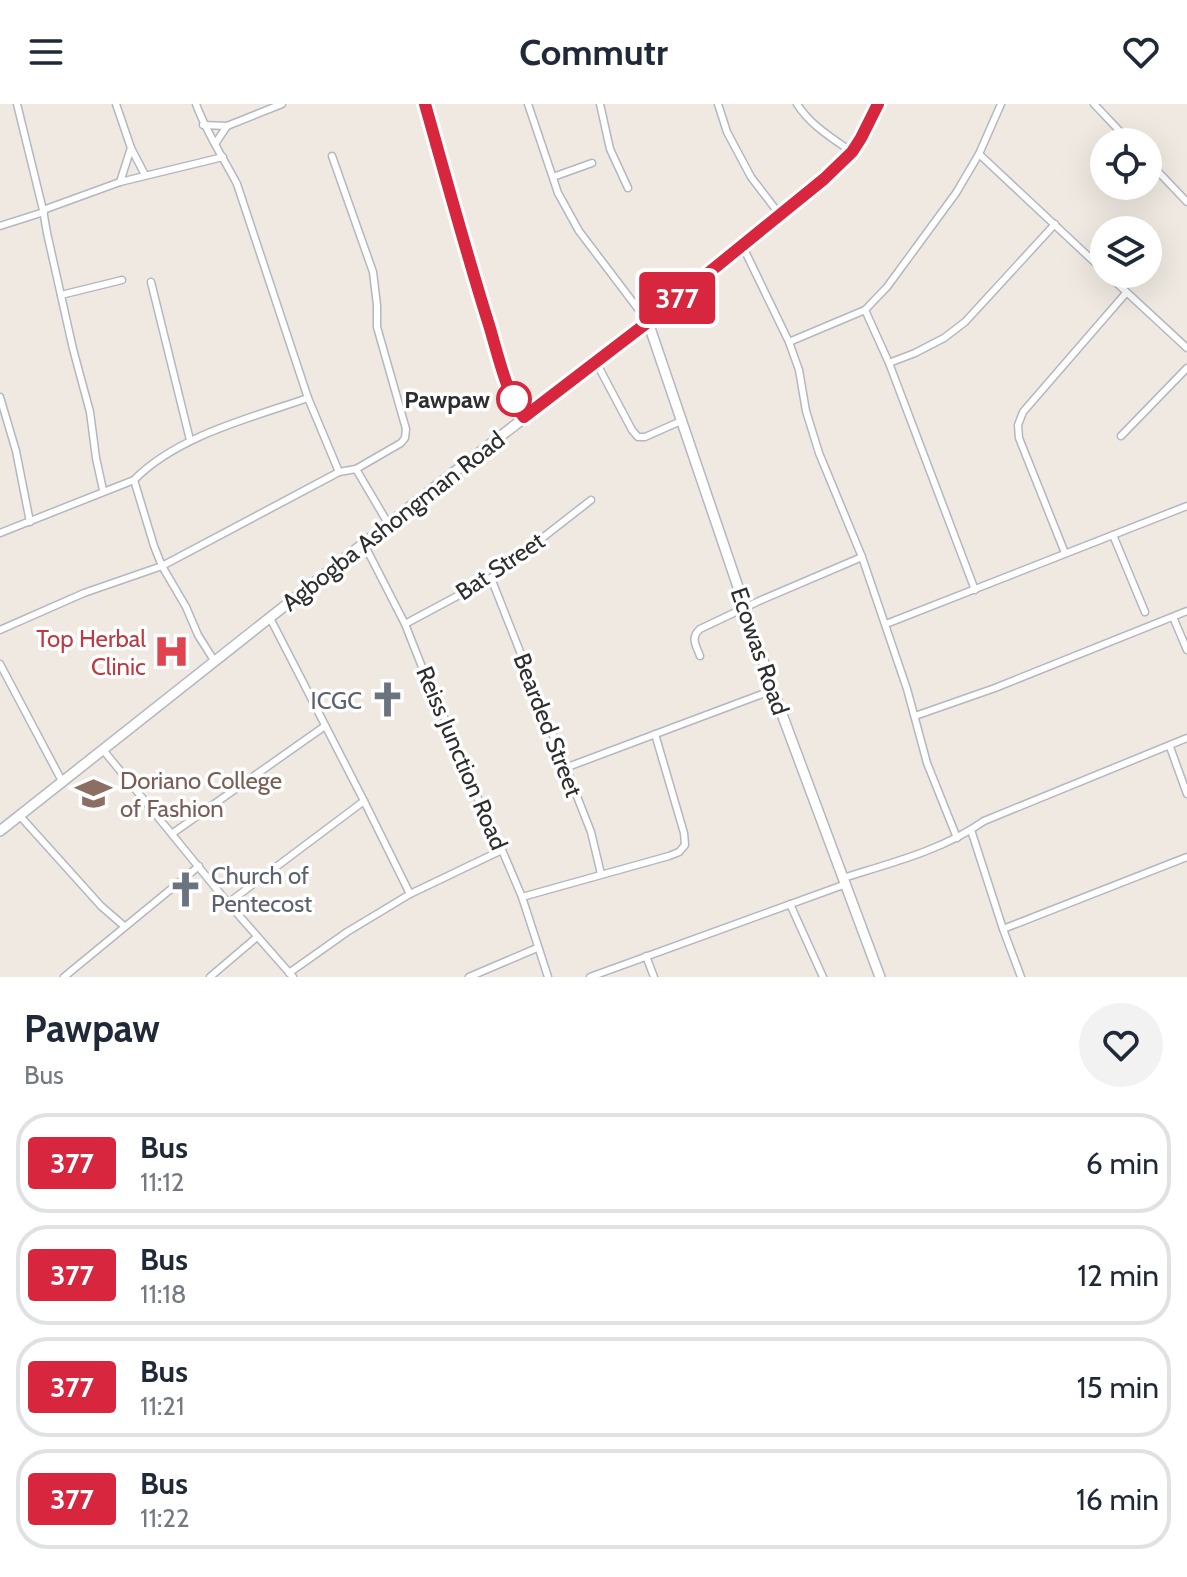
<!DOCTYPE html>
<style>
body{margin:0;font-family:Cabin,sans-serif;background:#f2f2f3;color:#1f2937;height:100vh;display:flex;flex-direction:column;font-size:30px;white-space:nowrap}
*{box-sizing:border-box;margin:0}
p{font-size:26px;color:#747a83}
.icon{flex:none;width:44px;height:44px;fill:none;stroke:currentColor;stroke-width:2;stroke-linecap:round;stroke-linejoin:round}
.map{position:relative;height:873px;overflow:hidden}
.details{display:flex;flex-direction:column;background:#fff;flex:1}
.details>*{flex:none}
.badge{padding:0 16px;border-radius:6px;font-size:28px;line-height:52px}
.fabs{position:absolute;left:1090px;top:24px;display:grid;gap:16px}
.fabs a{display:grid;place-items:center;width:72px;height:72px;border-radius:50%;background:#fff;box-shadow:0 8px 32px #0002;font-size:40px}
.map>.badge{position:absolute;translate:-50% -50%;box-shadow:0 0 0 4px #fff}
.round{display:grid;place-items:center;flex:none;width:84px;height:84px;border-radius:42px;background:#f2f2f3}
.headline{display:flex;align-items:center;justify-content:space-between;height:136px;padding:0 24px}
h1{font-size:38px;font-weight:700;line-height:60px}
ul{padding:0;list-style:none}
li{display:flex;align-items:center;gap:24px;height:100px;margin:0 16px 12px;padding:0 8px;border:4px solid #e0e1e3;border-radius:32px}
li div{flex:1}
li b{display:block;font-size:30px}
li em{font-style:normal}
li .badge{min-width:88px;font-weight:700;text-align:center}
header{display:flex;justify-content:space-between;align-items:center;height:104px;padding:0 24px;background:#fff;font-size:36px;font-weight:700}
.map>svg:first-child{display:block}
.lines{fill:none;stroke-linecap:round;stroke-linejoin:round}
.street-casing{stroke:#b4b7c1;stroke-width:9}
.secondary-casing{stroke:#b4b7c1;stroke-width:12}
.street{stroke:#fff;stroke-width:6}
.secondary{stroke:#fff;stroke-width:9}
.line-casing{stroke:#fff;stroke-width:18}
.line{stroke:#d7263d;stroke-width:12}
.stop-dot{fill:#fff;stroke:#d7263d;stroke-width:4}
.labels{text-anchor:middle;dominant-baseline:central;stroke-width:7;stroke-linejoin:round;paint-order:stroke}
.stop-label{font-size:24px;font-weight:bold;fill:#2e2e2e;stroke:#fff;text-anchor:end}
.street-label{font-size:24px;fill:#2e2e2e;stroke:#fff}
.health-label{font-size:24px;fill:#be3a42;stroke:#fff;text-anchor:end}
.worship-label{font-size:24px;fill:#5b616d;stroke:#fff;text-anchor:end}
.education-label{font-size:24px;fill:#785e54;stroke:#fff;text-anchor:start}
</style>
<header><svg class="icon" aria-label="menu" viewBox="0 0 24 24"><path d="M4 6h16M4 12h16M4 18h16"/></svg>Commutr<svg class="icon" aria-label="heart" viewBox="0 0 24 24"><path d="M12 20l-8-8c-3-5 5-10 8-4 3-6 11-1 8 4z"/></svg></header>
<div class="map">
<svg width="1187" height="873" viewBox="0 0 1187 873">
<rect width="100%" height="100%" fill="#efe9e1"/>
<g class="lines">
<defs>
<g id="street">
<polyline points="17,0 43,106 47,129 73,245 90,308 96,354 103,386"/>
<polyline points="116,0 131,44 145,71"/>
<path d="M196 0C206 28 223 53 237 80L308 294 339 368"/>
<polyline points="425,0 495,243 515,299 524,313"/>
<polyline points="528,0 558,89 579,127 648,218"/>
<polyline points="600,0 610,45 628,84"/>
<polyline points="718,0 727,28 751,73 780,111"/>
<path d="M797 0C810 21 832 34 852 48"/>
<polyline points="1094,0 1130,38"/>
<polyline points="203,21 227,22 282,0"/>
<polyline points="215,40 227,22"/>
<polyline points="979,50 1104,167"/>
<polyline points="1148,57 1187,98"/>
<polyline points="553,73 592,59"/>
<polyline points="120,78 131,44"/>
<polyline points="43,106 120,78 223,53"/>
<polyline points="0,122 44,108"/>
<polyline points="742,141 789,238 799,266 806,307 819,349 862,453 907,585 927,659 957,734"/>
<polyline points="1107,170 1187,244"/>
<polyline points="151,178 190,336"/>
<polyline points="61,191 122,176"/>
<polyline points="865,206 887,183 956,89 979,50 1001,0"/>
<polyline points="789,238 865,206 889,259 975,486"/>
<polyline points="596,258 632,326 638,333 645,333 681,317"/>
<polyline points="889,259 915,249 944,234 965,218 1055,120"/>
<polyline points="0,293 16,347 30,418"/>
<polyline points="1121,332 1187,264"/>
<polyline points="356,365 389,421"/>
<polyline points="134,376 154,442 162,462 186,503 198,531 215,558"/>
<path d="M0 429 134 376C177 332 250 314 308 294"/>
<polyline points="1113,431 1145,508"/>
<polyline points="364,440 405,520 424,568 462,654 490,725 502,746 522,793 548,873"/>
<polyline points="1065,449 1019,334 1018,321 1023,308 1126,189"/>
<polyline points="491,474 591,728 601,770"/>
<polyline points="1173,513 1187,546"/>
<polyline points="270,514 364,697 410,790"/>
<polyline points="405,520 491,474 591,396"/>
<polyline points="886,520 1187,402"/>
<polyline points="0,526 84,489 162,462 339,368 356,365 401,339 405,334 406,325 377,223 377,201 373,168 332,52"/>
<path d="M700 552C696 541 690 534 700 525L759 497 862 453"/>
<polyline points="0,560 63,679"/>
<polyline points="915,612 995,584 1187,507"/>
<polyline points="1170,643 1187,690"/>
<polyline points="104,647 228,799 293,873"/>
<polyline points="565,664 773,586"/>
<polyline points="20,712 101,802 124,822"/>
<polyline points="971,726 1003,825 1021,873"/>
<polyline points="173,729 325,622"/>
<path d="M843 774C891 759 943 746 984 717L1187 634"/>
<polyline points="522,793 669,752 679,748 685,741 684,729 655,630"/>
<polyline points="228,799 364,697"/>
<polyline points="790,800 823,873"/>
<polyline points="1003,825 1187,753"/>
<polyline points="646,852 654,873"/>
<polyline points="289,869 347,828 410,790 502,746"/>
<polyline points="64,873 199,762"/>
<polyline points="210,873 257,833"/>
<polyline points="469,873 537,844"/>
<polyline points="590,873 846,780"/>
</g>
<g id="secondary">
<polyline points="648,218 773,586 880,873"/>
<polyline points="0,727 435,383 648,218 810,87 852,48 861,34 878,0"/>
</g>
</defs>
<!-- street casing -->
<use href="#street" class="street-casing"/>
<!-- secondary casing -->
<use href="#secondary" class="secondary-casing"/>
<!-- street -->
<use href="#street" class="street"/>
<!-- secondary -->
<use href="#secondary" class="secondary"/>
</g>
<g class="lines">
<defs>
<path id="line" d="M425 0C446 74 466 148 489 221 497 247 507 293 524 313L648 218 824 75 852 48 861 34 878 0"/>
</defs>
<!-- line casing -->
<use href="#line" class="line-casing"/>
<!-- line -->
<use href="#line" class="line"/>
</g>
<!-- icons -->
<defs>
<symbol id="hospital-bare" viewBox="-9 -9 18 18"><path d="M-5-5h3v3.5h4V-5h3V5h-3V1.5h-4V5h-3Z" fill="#e0444e" stroke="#fff" stroke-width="2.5" paint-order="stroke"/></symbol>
<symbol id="church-bare" viewBox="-9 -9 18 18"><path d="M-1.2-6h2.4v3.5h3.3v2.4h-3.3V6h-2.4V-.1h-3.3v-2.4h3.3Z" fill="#6b7280" stroke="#fff" stroke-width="2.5" paint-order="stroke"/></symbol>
<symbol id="university-bare" viewBox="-9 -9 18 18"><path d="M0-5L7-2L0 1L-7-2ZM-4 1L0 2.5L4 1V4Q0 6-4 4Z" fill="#8d6e63" stroke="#fff" stroke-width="2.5" paint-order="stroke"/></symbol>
</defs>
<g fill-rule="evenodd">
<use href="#hospital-bare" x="146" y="522" width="51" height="51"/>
<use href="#church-bare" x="362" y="570" width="51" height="51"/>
<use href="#university-bare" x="68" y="664" width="51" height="51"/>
<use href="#church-bare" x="160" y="760" width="51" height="51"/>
</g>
<!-- markers -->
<circle class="stop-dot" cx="514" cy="295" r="16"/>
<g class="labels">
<!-- stop labels -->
<g class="stop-label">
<text x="490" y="295">Pawpaw</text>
</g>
<!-- street labels -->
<g class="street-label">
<text transform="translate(393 417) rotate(-38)">Agbogba Ashongman Road</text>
<text transform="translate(500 462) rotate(-34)">Bat Street</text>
<text transform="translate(760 547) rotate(71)">Ecowas Road</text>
<text transform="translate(548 621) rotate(69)">Bearded Street</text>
<text transform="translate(462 654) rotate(67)">Reiss Junction Road</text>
</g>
<!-- health labels -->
<g class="health-label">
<text x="146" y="534">Top Herbal<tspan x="146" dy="28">Clinic</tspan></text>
</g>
<!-- worship labels -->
<g class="worship-label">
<text x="362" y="596">ICGC</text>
<text x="211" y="771" text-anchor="start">Church of<tspan x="211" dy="28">Pentecost</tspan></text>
</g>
<!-- education labels -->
<g class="education-label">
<text x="120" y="676">Doriano College<tspan x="120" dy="28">of Fashion</tspan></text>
</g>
</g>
</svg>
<div class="fabs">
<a><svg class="icon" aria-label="locate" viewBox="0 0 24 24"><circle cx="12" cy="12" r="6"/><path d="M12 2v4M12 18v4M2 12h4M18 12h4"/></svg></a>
<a><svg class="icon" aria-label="layers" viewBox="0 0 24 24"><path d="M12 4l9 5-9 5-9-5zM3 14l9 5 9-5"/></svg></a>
</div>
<b class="badge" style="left:677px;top:194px;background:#d7263d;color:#fff">377</b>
</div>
<section class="details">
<div class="headline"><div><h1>Pawpaw</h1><p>Bus</p></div><a class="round"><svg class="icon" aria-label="heart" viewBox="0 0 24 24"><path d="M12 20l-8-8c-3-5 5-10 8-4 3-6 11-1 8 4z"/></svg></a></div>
<ul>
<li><span class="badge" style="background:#d7263d;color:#fff">377</span><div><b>Bus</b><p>11:12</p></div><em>6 min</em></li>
<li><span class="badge" style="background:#d7263d;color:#fff">377</span><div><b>Bus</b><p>11:18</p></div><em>12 min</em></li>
<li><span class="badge" style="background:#d7263d;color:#fff">377</span><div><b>Bus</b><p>11:21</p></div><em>15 min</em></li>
<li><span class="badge" style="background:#d7263d;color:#fff">377</span><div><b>Bus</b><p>11:22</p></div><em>16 min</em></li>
</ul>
</section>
